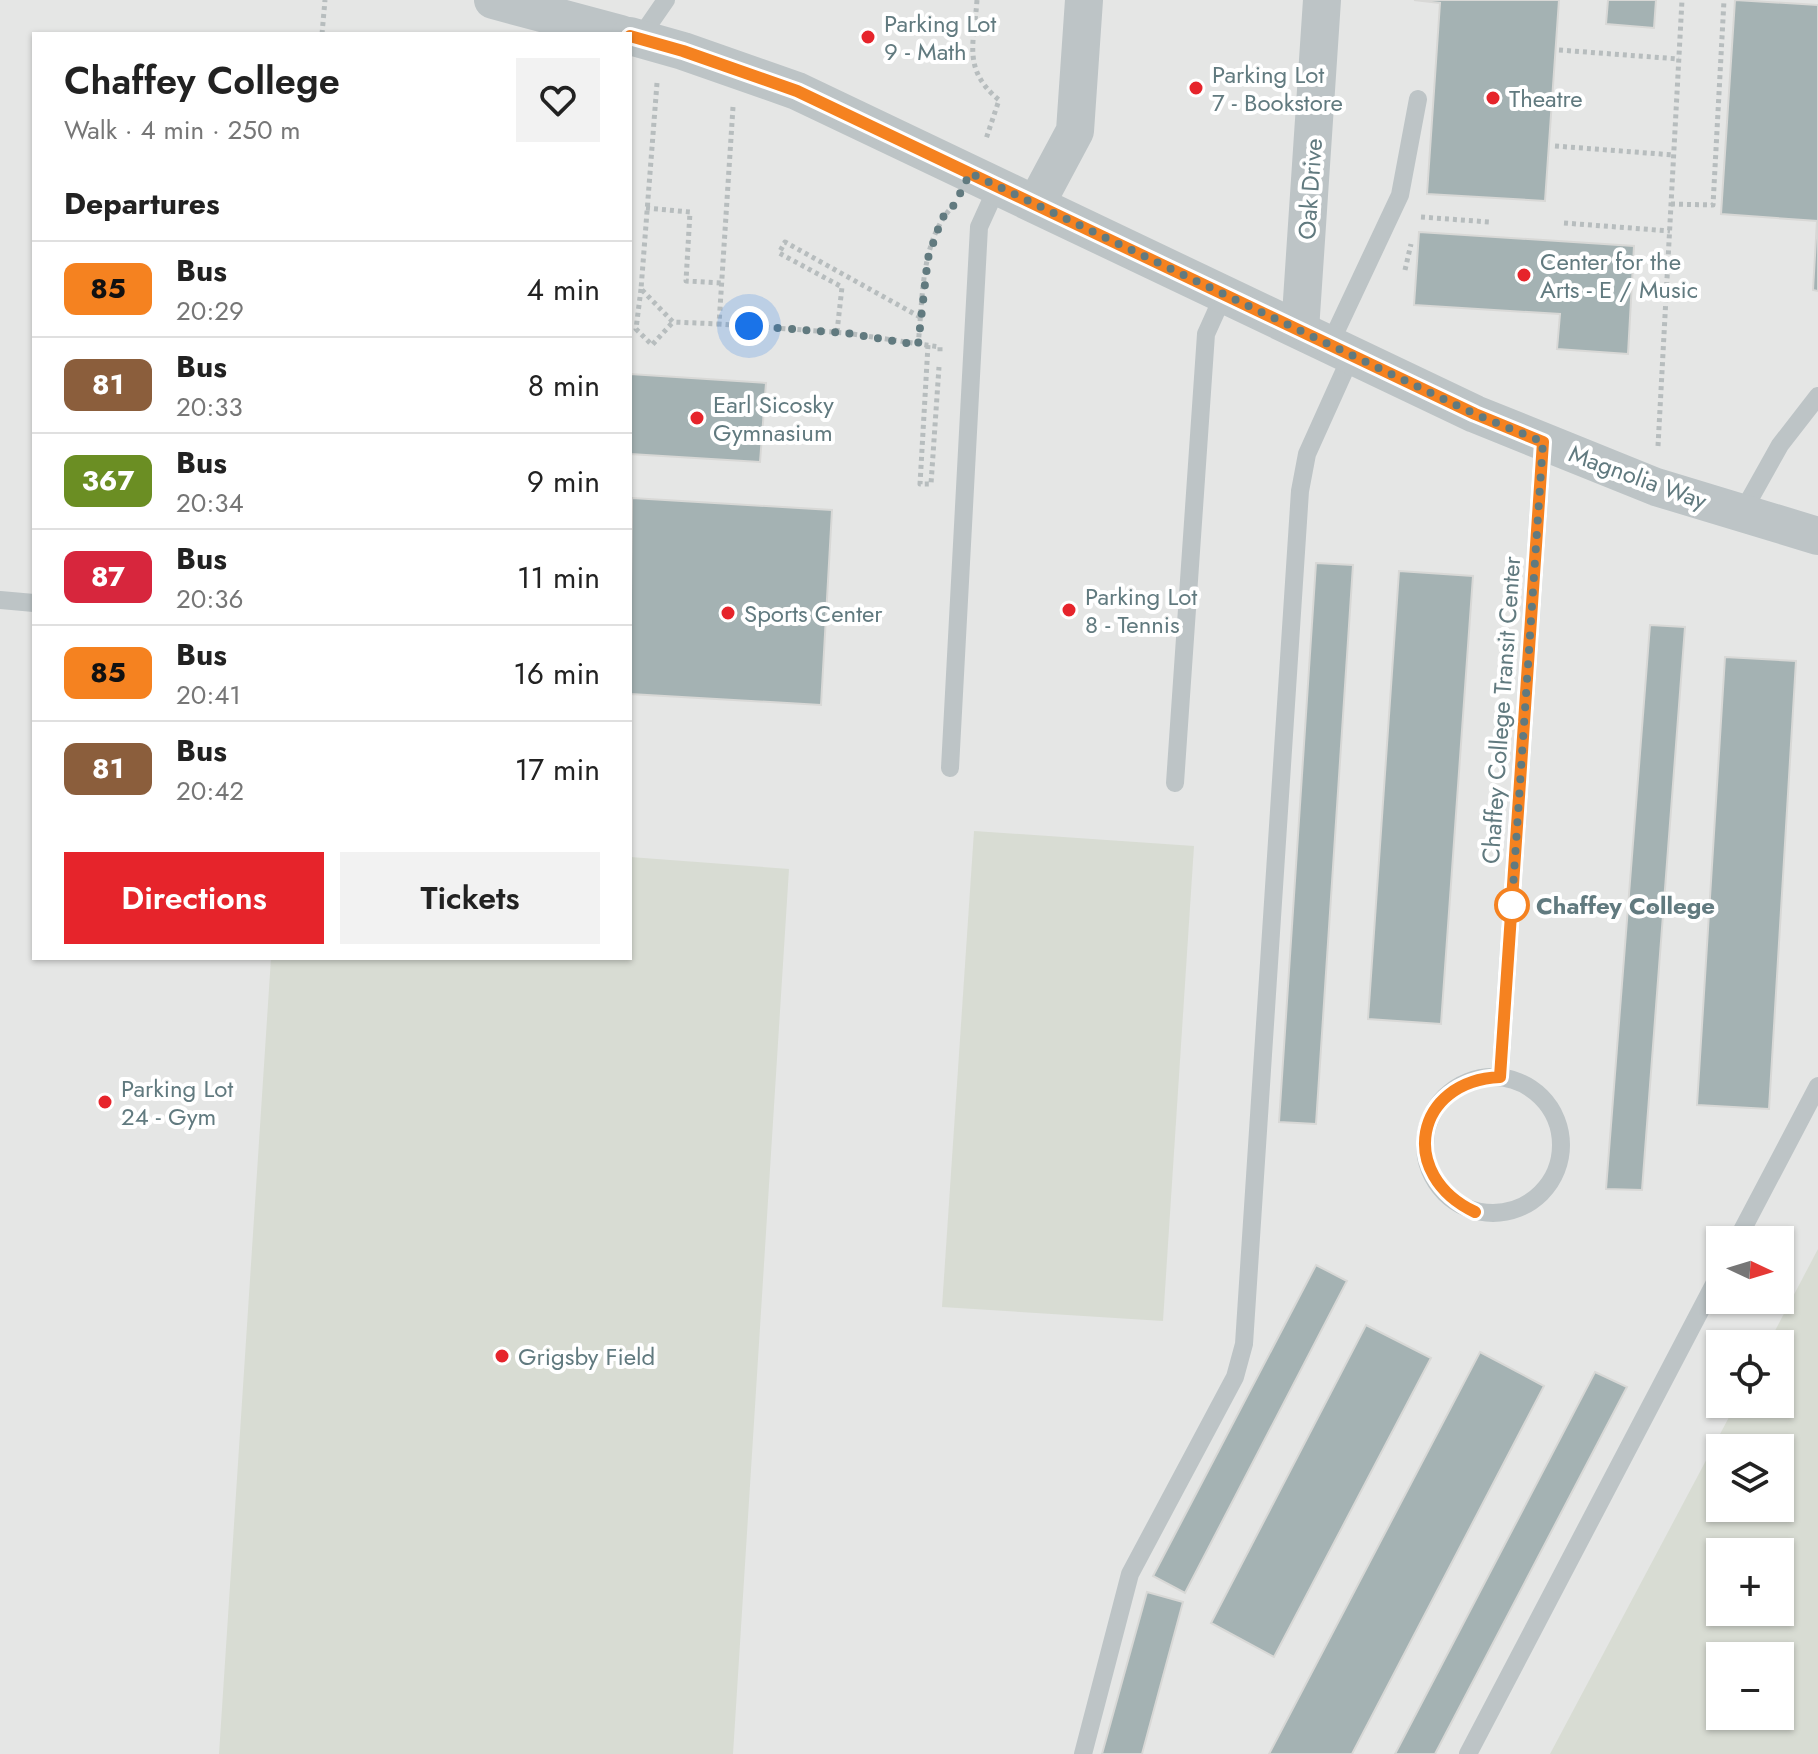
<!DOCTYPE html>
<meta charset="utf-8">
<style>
body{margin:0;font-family:Jost,sans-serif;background:#f2f2f2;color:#222;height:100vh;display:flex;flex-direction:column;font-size:30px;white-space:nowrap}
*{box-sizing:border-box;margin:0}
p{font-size:26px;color:#767676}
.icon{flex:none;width:44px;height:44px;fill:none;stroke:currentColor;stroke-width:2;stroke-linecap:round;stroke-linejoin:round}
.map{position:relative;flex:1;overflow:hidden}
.panel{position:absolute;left:32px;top:32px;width:600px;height:928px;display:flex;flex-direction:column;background:#fff;border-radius:0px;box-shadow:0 2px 6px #0004}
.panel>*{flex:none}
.badge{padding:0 16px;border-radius:12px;font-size:28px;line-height:52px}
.needle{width:52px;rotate:94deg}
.buttons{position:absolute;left:1706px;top:1226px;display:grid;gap:16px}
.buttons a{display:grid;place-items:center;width:88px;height:88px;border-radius:0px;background:#fff;box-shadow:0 2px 6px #0004;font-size:40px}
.you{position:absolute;width:40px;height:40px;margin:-20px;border:6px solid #fff;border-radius:50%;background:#1a73e8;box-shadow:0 0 0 12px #1a73e833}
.map>.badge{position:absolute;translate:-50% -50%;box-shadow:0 0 0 4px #fff}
h2{padding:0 32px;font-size:30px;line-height:72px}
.round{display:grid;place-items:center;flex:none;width:84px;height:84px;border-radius:0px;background:#f2f2f2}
.overview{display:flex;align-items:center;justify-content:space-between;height:136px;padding:0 32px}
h1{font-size:38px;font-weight:600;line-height:60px}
.button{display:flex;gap:16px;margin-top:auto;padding:16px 32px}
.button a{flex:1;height:92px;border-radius:0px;background:#e6242b;color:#fff;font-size:32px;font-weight:600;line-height:92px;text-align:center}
.button a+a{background:#f2f2f2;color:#222}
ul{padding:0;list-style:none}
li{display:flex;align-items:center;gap:24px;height:96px;padding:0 32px;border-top:2px solid #e0e0e0}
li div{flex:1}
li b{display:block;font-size:30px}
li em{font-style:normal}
li .badge{min-width:88px;font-weight:700;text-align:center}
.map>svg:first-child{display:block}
.built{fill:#e5e6e5;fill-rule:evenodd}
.green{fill:#d8dcd3;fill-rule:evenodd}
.building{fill:#a4b2b3;stroke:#d8d8d6;stroke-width:2}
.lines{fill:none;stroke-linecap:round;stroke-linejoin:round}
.path{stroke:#b7bdbe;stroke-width:5;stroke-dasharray:4 4;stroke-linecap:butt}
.lane{stroke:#bdc4c6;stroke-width:18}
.street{stroke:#bdc4c6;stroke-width:38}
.line-casing{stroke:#fff;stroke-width:18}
.line{stroke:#f58220;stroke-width:12}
.walk{stroke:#617a7f;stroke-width:8;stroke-dasharray:0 14.4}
.poi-dot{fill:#e6242b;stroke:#fff;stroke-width:3}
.stop-dot{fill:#fff;stroke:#f58220;stroke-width:4}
.labels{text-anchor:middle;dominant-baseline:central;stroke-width:8;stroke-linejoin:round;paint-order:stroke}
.poi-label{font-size:24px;fill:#617a7f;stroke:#fff;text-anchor:start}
.street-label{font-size:24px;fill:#617a7f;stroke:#fff}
.stop-label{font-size:24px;font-weight:bold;fill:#617a7f;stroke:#fff;text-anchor:start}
</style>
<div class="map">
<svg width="1818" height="1754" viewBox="0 0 1818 1754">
<rect width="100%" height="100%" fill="#f7f6f4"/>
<!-- built -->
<path class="built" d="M0 0H1818V1754H0ZM34 34H630V958H34ZM1720 1240H1780V1300H1720ZM1720 1344H1780V1404H1720ZM1720 1448H1780V1508H1720ZM1720 1552H1780V1612H1720ZM1720 1656H1780V1716H1720Z"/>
<!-- green -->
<g class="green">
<polygon points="974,831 1194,846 1163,1321 942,1307"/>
<polygon points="630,857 789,869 733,1754 219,1754 271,958 630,958"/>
<path d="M1818 1249V1754H1550L1736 1404H1780V1344H1768ZM1780 1448V1508H1720V1448ZM1780 1552V1612H1720V1552ZM1780 1656V1716H1720V1656Z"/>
</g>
<!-- building -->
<g class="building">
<polygon points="1559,0 1545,201 1427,194 1440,3 1414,0"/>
<polygon points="1608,0 1656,0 1654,28 1606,24"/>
<polygon points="1735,0 1818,5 1818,291 1813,290 1817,221 1721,214"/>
<polygon points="1419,232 1634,246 1628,354 1557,349 1560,314 1414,305"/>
<polygon points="630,374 766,383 760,462 630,454"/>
<polygon points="632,498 832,510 821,705 630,694"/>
<polygon points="1316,563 1353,565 1316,1124 1279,1122"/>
<polygon points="1399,571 1473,576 1441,1024 1368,1019"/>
<polygon points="1650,625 1685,627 1642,1190 1606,1189"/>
<polygon points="1725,657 1796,661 1769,1109 1697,1105"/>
<polygon points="1316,1265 1347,1281 1185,1593 1153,1576"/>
<polygon points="1366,1325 1431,1358 1274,1657 1211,1623"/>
<polygon points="1480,1352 1544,1386 1352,1754 1269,1754"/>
<polygon points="1595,1372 1627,1387 1435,1754 1395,1754"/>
<polygon points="1147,1592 1183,1602 1142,1754 1102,1754"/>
</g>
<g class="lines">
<!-- path -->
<g class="path">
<path d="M977 0C974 44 962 69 999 100L986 139"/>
<polyline points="322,34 325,0"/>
<polyline points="1559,50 1679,59"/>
<polyline points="657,83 641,289 673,322 719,324"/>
<polyline points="733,107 719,324 846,333 940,347 940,353"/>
<polyline points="1555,146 1674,155"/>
<polyline points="1671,204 1713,205 1724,0"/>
<polyline points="646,208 690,212 686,281 722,283"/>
<polyline points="1421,217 1489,222"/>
<polyline points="1564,223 1670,231"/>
<polyline points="1405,270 1411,244"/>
<polyline points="641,289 636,329 652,345 673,322"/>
<polyline points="837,332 842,287 779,253 785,242 920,317"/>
<path d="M918 345C923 301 920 243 951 208"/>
<polyline points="928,345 920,484 931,484 939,367"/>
<polyline points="1658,446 1682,0"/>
</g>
<!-- lane -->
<g class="lane">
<polyline points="639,39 666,0"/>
<polyline points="1330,344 1400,195 1418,99"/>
<polyline points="1742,513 1780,445 1818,396"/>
<polyline points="0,600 34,603"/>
<polyline points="950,768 979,227 998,185"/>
<polyline points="1175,783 1206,334 1224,294"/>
<circle cx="1493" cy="1145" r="68"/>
<polyline points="1500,1077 1543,442"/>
<polyline points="1737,1240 1818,1086"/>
<polyline points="1083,1754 1130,1574 1235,1377 1244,1344 1300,491 1307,454 1352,354"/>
<polyline points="1468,1754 1720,1273"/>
</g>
<!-- street -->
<g class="street">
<polyline points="493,0 621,34"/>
<polyline points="630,36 683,51 797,91 1475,414 1656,487 1818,536"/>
<polyline points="1036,204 1075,131 1084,0"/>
<polyline points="1300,330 1322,0"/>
</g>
</g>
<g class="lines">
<defs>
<path id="line" d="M630 36 683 51 797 91 1475 414 1543 442 1500 1077C1414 1081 1397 1175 1475 1212"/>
</defs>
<!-- line casing -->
<use href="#line" class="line-casing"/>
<!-- line -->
<use href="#line" class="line"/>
<!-- walk -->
<polyline class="walk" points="749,326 846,333 918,345 928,258 942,218 955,204 970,173 1475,414 1543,442 1511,918 1512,905"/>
</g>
<!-- markers -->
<g class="poi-dot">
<circle cx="868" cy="37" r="8"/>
<circle cx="1196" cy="88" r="8"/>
<circle cx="1493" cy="98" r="8"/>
<circle cx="1524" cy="275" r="8"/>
<circle cx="697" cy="418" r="8"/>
<circle cx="1069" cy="610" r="8"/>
<circle cx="728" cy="613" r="8"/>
<circle cx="105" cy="1102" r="8"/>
<circle cx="502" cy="1356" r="8"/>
</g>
<circle class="stop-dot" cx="1512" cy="905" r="16"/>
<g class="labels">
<!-- poi labels -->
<g class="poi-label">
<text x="884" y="23">Parking Lot<tspan x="884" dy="28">9 - Math</tspan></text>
<text x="1212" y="74">Parking Lot<tspan x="1212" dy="28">7 - Bookstore</tspan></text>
<text x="1509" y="98">Theatre</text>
<text x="1540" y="261">Center for the<tspan x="1540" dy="28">Arts - E / Music</tspan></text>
<text x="713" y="404">Earl Sicosky<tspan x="713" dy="28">Gymnasium</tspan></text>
<text x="1085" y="596">Parking Lot<tspan x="1085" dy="28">8 - Tennis</tspan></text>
<text x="744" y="613">Sports Center</text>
<text x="121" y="1088">Parking Lot<tspan x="121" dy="28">24 - Gym</tspan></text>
<text x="518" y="1356">Grigsby Field</text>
</g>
<!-- street labels -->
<g class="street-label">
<text transform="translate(1310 189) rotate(-86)">Oak Drive</text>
<text transform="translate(1638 477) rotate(20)">Magnolia Way</text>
<text transform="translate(1501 710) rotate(-86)">Chaffey College Transit Center</text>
</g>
<!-- stop labels -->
<g class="stop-label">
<text x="1536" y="905">Chaffey College</text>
</g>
</g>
</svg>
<div class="buttons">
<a><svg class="needle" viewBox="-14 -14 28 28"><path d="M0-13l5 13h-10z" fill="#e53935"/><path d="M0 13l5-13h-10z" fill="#767676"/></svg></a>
<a><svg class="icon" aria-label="locate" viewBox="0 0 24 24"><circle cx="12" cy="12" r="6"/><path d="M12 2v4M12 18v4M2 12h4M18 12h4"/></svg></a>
<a><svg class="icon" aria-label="layers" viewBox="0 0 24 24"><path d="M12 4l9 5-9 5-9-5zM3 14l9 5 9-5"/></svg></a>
<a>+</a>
<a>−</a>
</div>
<div class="you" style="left:749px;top:326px"></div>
<section class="panel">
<div class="overview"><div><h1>Chaffey College</h1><p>Walk · 4 min · 250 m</p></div><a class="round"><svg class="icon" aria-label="heart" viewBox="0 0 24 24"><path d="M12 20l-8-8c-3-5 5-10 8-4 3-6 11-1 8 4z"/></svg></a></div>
<h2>Departures</h2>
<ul>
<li><span class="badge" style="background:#f58220;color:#111">85</span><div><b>Bus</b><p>20:29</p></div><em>4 min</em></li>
<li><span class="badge" style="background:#8b5e3c;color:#fff">81</span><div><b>Bus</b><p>20:33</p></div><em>8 min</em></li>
<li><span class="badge" style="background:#6b8e23;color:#fff">367</span><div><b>Bus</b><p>20:34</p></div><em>9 min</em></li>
<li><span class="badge" style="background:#d7263d;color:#fff">87</span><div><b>Bus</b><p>20:36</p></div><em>11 min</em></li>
<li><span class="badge" style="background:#f58220;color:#111">85</span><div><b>Bus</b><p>20:41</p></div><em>16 min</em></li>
<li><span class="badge" style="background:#8b5e3c;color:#fff">81</span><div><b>Bus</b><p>20:42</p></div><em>17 min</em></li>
</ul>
<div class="button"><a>Directions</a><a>Tickets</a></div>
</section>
</div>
